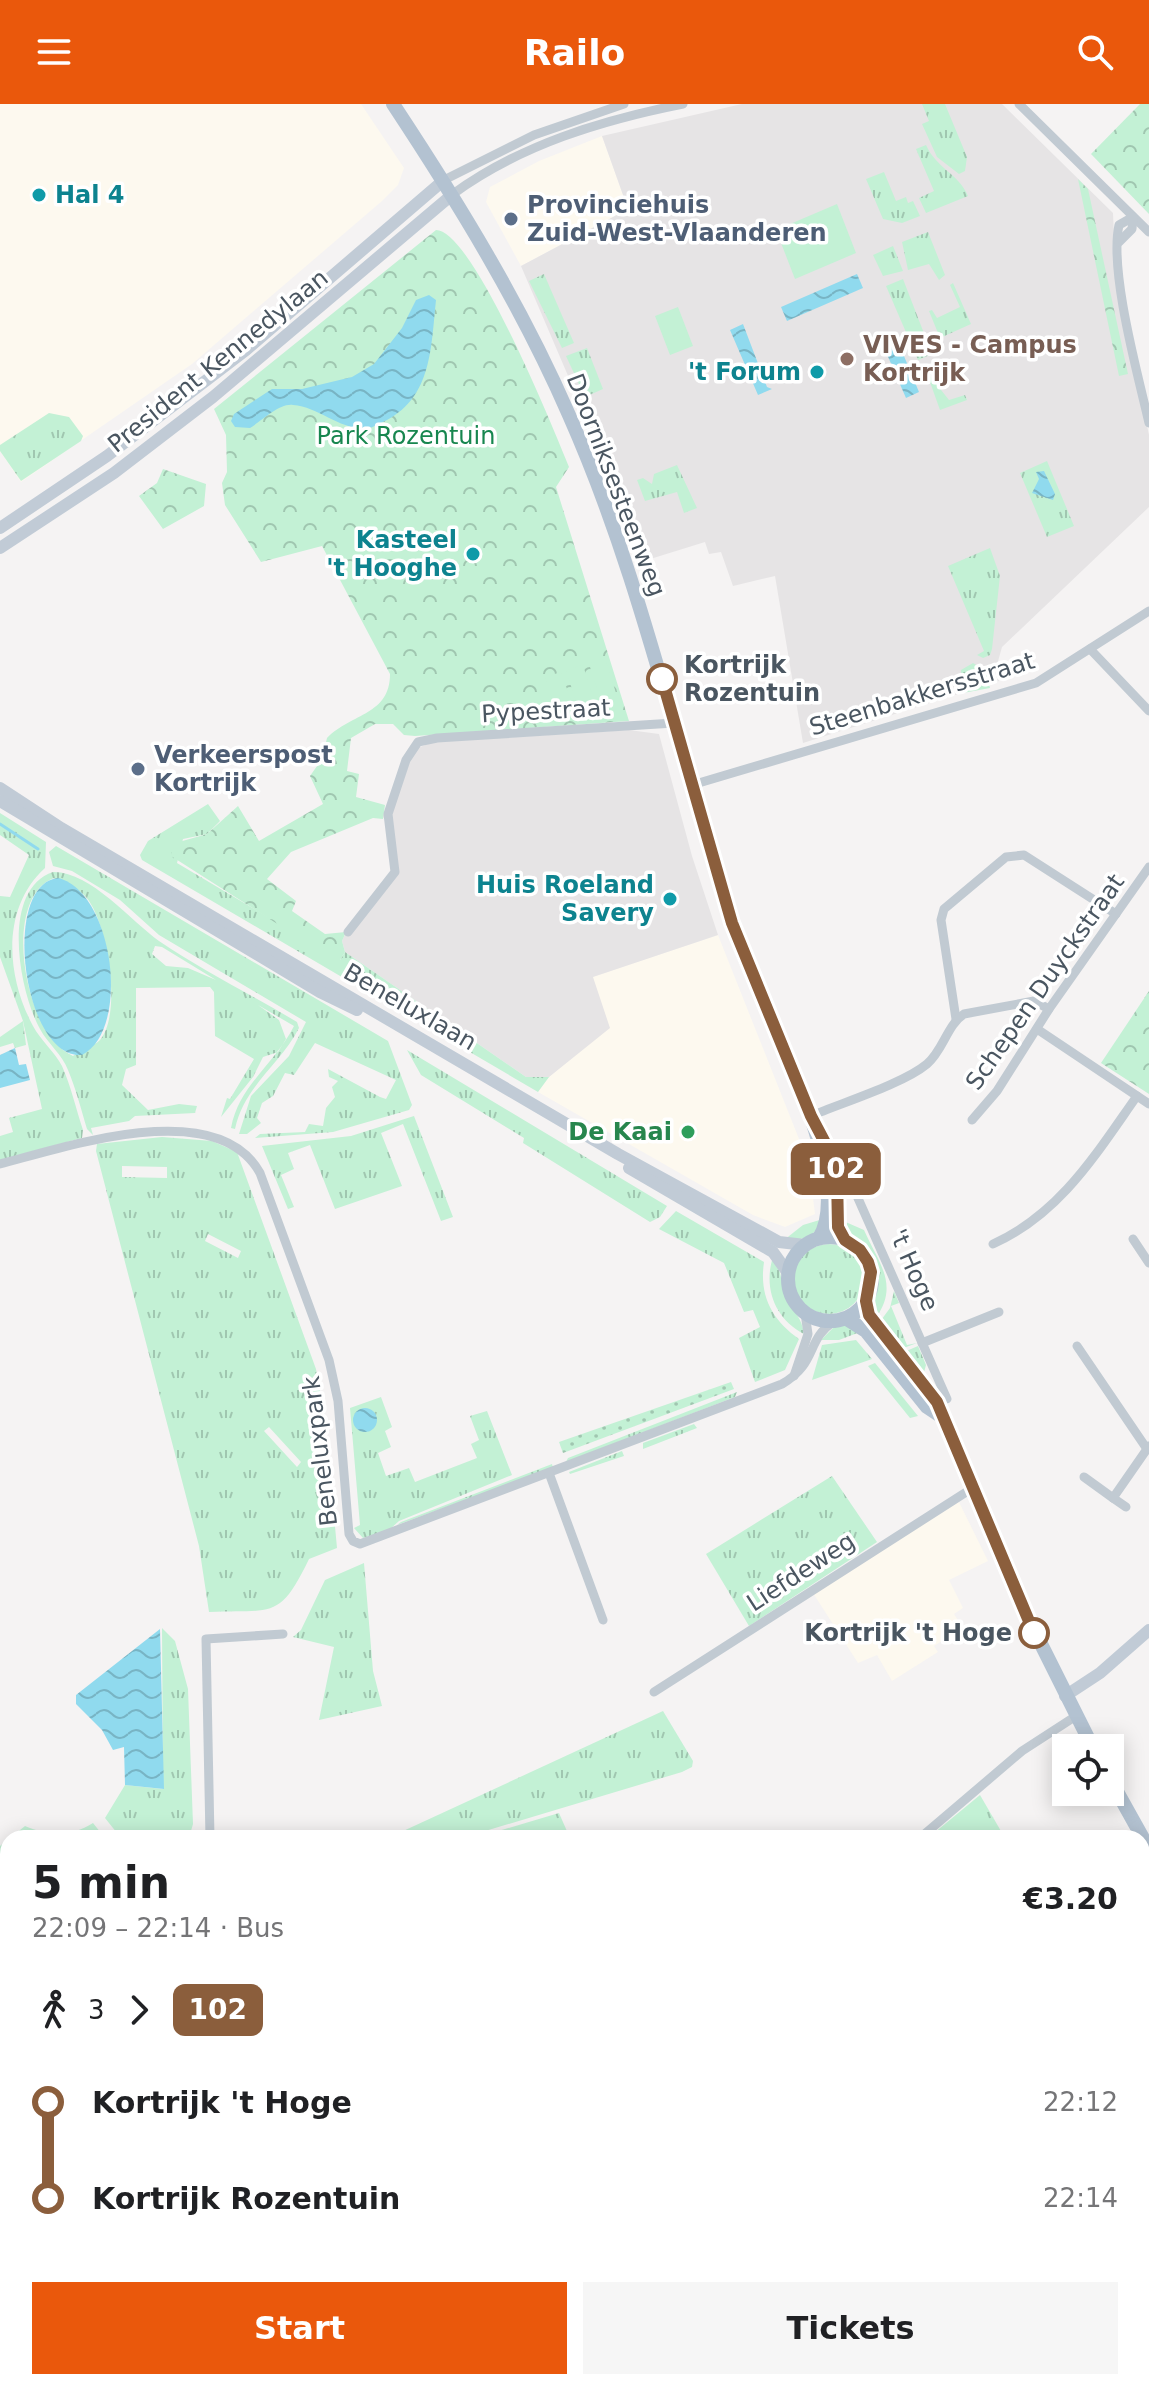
<!DOCTYPE html>
<meta charset="utf-8">
<style>
body{margin:0;font-family:"DejaVu Sans",sans-serif;background:#f6f6f6;color:#202124;height:100vh;display:flex;flex-direction:column;font-size:30px;white-space:nowrap}
*{box-sizing:border-box;margin:0}
p{font-size:26px;color:#757577}
.icon{flex:none;width:44px;height:44px;fill:none;stroke:currentColor;stroke-width:2;stroke-linecap:round;stroke-linejoin:round}
.map{position:relative;flex:1;overflow:hidden}
.drawer{position:absolute;left:0px;top:1726px;width:1150px;height:560px;display:flex;flex-direction:column;background:#fff;border-radius:24px 24px 0 0;box-shadow:0 4px 20px #0003}
.drawer>*{flex:none}
.badge{padding:0 16px;border-radius:12px;font-size:28px;line-height:52px}
.controls{position:absolute;left:1052px;top:1630px;display:grid;gap:16px}
.controls a{display:grid;place-items:center;width:72px;height:72px;border-radius:0px;background:#fff;box-shadow:0 4px 20px #0003;font-size:40px}
.map>.badge{position:absolute;translate:-50% -50%;box-shadow:0 0 0 4px #fff}
.legs{display:flex;align-items:center;gap:12px;height:88px;padding:0 32px;font-size:26px}
.legs p{margin-inline-start:auto}
.summary{display:flex;align-items:center;justify-content:space-between;height:136px;padding:0 32px}
h1{font-size:44px;font-weight:700;line-height:60px}
.button{display:flex;gap:16px;margin-top:auto;padding:16px 32px}
.button a{flex:1;height:92px;border-radius:0px;background:#ea580c;color:#fff;font-size:32px;font-weight:700;line-height:92px;text-align:center}
.button a+a{background:#f6f6f6;color:#202124}
ul{padding:0 32px;list-style:none}
li{display:flex;align-items:center;gap:28px;height:96px;font-size:30px}
li i{display:grid;place-items:center;width:12px;height:100%;margin:0 10px;background:currentColor}
li i::after{content:'';width:20px;height:20px;margin:-10px;border:6px solid;border-radius:50%;background:#fff}
li p{margin-inline-start:auto}
li:first-child i{background:linear-gradient(#0000 50%,currentColor 0)}
li:last-child i{background:linear-gradient(currentColor 50%,#0000 0)}
header{display:flex;justify-content:space-between;align-items:center;height:104px;padding:0 32px;background:#ea580c;color:#fff;font-size:36px;font-weight:700}
.map>svg:first-child{display:block}
.commercial{fill:#fdf9ef}
.education{fill:#e6e4e5}
.grass{fill:url(#grass-tufts);fill-rule:evenodd}
.forest{fill:url(#forest-crowns)}
.garden{fill:url(#garden-dots)}
.pitch{fill:#c3f1d5}
.water{fill:url(#water-waves)}
.lines{fill:none;stroke-linecap:round;stroke-linejoin:round}
.stream{stroke:#90daee;stroke-width:3}
.street{stroke:#c1cad2;stroke-width:9}
.secondary{stroke:#c1cbd6;stroke-width:12}
.primary{stroke:#b3c2d1;stroke-width:14}
.line-1-casing{stroke:#fff;stroke-width:18}
.line-1{stroke:#8b5e3c;stroke-width:12}
.culture-dot{fill:#0f9aa8;stroke:#fff;stroke-width:3}
.service-dot{fill:#5c6f8a;stroke:#fff;stroke-width:3}
.education-dot{fill:#8d6e63;stroke:#fff;stroke-width:3}
.stop-1-dot{fill:#fff;stroke:#8b5e3c;stroke-width:4}
.leisure-dot{fill:#2e9e5b;stroke:#fff;stroke-width:3}
.labels{text-anchor:middle;dominant-baseline:central;stroke-width:7;stroke-linejoin:round;paint-order:stroke}
.culture-label{font-size:24px;font-weight:bold;fill:#0d838f;stroke:#fff;text-anchor:end}
.service-label{font-size:24px;font-weight:bold;fill:#4e5e75;stroke:#fff;text-anchor:start}
.education-label{font-size:24px;font-weight:bold;fill:#785e54;stroke:#fff;text-anchor:start}
.street-label{font-size:24px;fill:#4a5661;stroke:#fff}
.park-label{font-size:24px;fill:#17864f;stroke:#fff}
.stop-label{font-size:24px;font-weight:bold;fill:#4a5661;stroke:#fff;text-anchor:start}
.leisure-label{font-size:24px;font-weight:bold;fill:#27864d;stroke:#fff;text-anchor:end}
</style>
<header><svg class="icon" aria-label="menu" viewBox="0 0 24 24"><path d="M4 6h16M4 12h16M4 18h16"/></svg>Railo<svg class="icon" aria-label="search" viewBox="0 0 24 24"><circle cx="10" cy="10" r="6"/><path d="M15 15l6 6"/></svg></header>
<div class="map">
<svg width="1149" height="2286" viewBox="0 0 1149 2286">
<defs>
<pattern id="grass-tufts" width="24" height="20" patternUnits="userSpaceOnUse" patternTransform="scale(2)"><rect width="24" height="20" fill="#c3f1d5"/><path d="M3 7l-1-3M5 7V3M7 7l1-3M15 17l-1-3M17 17v-4M19 17l1-3" fill="none" stroke="#a0c6b0"/></pattern>
<pattern id="forest-crowns" width="20" height="18" patternUnits="userSpaceOnUse" patternTransform="scale(2)"><rect width="20" height="18" fill="#c3f1d5"/><path d="M2 6a3 3 0 1 1 6 0M12 15a3 3 0 1 1 6 0" fill="none" stroke="#a0c6b0"/></pattern>
<pattern id="garden-dots" width="8" height="8" patternUnits="userSpaceOnUse" patternTransform="scale(2)"><rect width="8" height="8" fill="#c3f1d5"/><path d="M2 2h.1M6 6h.1" fill="none" stroke="#a0c6b0" stroke-width="1.8" stroke-linecap="round"/></pattern>
<pattern id="water-waves" width="16" height="10" patternUnits="userSpaceOnUse" patternTransform="scale(2)"><rect width="16" height="10" fill="#90daee"/><path d="M0 5q4-4 8 0t8 0" fill="none" stroke="#78b4c4"/></pattern>
</defs>
<rect width="100%" height="100%" fill="#f5f3f3"/>
<!-- commercial -->
<g class="commercial">
<polygon points="0,0 361,0 404,64 398,81 382,97 192,260 21,378 0,347"/>
<polygon points="602,32 628,105 521,162 486,98 490,83 539,57"/>
<polygon points="718,831 799,1035 812,1086 815,1110 785,1123 753,1111 538,988 549,973 573,953 592,873"/>
<polygon points="959,1398 988,1457 949,1476 963,1504 954,1510 963,1524 934,1542 938,1548 892,1577 877,1551 858,1559 811,1486"/>
</g>
<!-- education -->
<g class="education">
<polygon points="742,0 1002,0 1113,109 1116,178 1149,331 1149,403 1002,543 995,568 999,577 803,639 775,472 733,482 721,448 709,450 705,438 647,456 521,162 628,105 602,32"/>
<polygon points="629,626 659,630 692,752 718,831 593,873 610,924 549,973 526,973 345,848 342,837 346,828 398,768 390,716 403,669 417,644 434,638"/>
</g>
<!-- grass -->
<g class="grass">
<polygon points="922,0 945,0 967,53 965,67 959,70 937,53 922,20 929,17"/>
<path d="M926 41C936 64 959 70 968 92L926 109 919 94 934 87 916 45Z"/>
<polygon points="884,68 896,97 906,93 908,99 913,97 920,112 902,119 883,115 866,75"/>
<polygon points="928,128 945,171 939,176 929,160 908,166 902,138"/>
<polygon points="893,142 903,167 883,172 873,151"/>
<polygon points="544,170 574,239 562,244 529,177"/>
<polygon points="903,175 932,250 918,256 886,182"/>
<polygon points="953,179 971,220 940,234 929,207 932,206 937,214 960,203 950,181"/>
<polygon points="587,244 603,285 585,293 566,252"/>
<polygon points="926,267 949,296 965,291 967,296 940,306"/>
<polygon points="49,309 69,313 83,332 81,337 21,377 0,347 0,341"/>
<polygon points="1047,357 1074,422 1047,433 1020,369"/>
<polygon points="677,361 697,404 684,409 677,388 645,397 637,376 643,374 652,380 654,370"/>
<polygon points="990,444 1000,472 992,545 990,551 983,554 977,551 984,547 948,462"/>
<polygon points="973,559 986,567 990,584 963,589 961,566"/>
<polygon points="208,700 220,717 207,730 183,735 177,759 340,856 345,848 526,973 549,973 538,988 142,756 140,751 148,737"/>
<path d="M0 709 46 738 45 764C1 804 6 872 33 922 41 937 55 948 62 962 71 982 76 1005 83 1026L82 1034 0 1056V1032L13 1028 9 1014 42 1005 23 917 0 853V792L10 793 29 751 0 731Z"/>
<polygon points="56,742 388,937 412,1001 409,1006 333,1028 255,1034 260,1030 305,1028 309,1020 323,1022 326,1004 335,993 332,983 338,977 329,973 328,965 380,993 386,995 396,976 315,939 294,971 285,969 273,992 262,999 257,1014 261,1019 247,1030 239,1030 251,992 289,952 306,918 159,831 120,796 72,767 53,762 49,748"/>
<path d="M53 768C90 767 131 817 159 837 203 867 252 891 297 918L299 924C280 961 244 982 235 1025L231 1024C239 981 275 960 294 922L258 901 279 916 286 935 278 948 263 953 253 973 221 1013 227 994 230 995 254 955 215 932 214 888 210 883 136 884V961L126 965 122 981 148 1006 179 1000 197 1002 195 1009 135 1012 129 1017 91 1024 93 1031 87 1025C81 1005 76 985 68 966 62 950 48 940 40 925 19 887 0 786 53 768ZM54 774C64 779 78 784 86 793 107 817 123 909 100 936 94 942 81 947 73 952 24 931 0 794 54 774ZM155 842 162 843 216 876 188 864 166 862 152 850Z"/>
<polygon points="407,946 667,1102 660,1113 650,1118 523,1039 524,1034 421,971"/>
<polygon points="414,1012 453,1113 441,1117 403,1020 381,1029 402,1082 335,1105 310,1041 288,1049 294,1065 281,1071 294,1103 288,1105 262,1042 351,1032"/>
<path d="M162 1033 212 1037 237 1048 316 1265 325 1314 337 1444 309 1455C279 1517 273 1505 209 1508L199 1442 96 1047 97 1040ZM122 1062 167 1063V1074L122 1073ZM208 1130 241 1147 238 1154 205 1137ZM269 1323 301 1358 297 1363 264 1327Z"/>
<path d="M676 1107 764 1158C759 1192 772 1216 799 1235L785 1266 755 1278 739 1234 760 1223 753 1206 744 1208 724 1159 659 1125Z"/>
<path d="M823 1115C814 1134 804 1136 784 1136L803 1121Z"/>
<path d="M841 1116 864 1126C879 1160 900 1181 875 1215 870 1196 880 1181 875 1163 869 1143 850 1134 841 1116Z"/>
<circle cx="829" cy="1175" r="35"/>
<path d="M773 1153C783 1167 780 1180 787 1195 794 1208 802 1214 804 1230 775 1215 763 1184 773 1153Z"/>
<polygon points="894,1187 899,1199 891,1202 907,1241 917,1239 901,1245 879,1219 890,1204"/>
<polygon points="835,1222 847,1222 860,1228 839,1236 821,1236"/>
<polygon points="856,1236 872,1255 812,1276 822,1241"/>
<polygon points="918,1242 926,1261 923,1272 904,1248"/>
<polygon points="875,1259 918,1312 910,1314 868,1262"/>
<polygon points="737,1288 735,1293 566,1358 568,1354"/>
<polygon points="381,1293 392,1323 385,1327 391,1343 378,1349 386,1372 409,1364 415,1378 477,1354 471,1340 479,1336 470,1312 487,1307 512,1371 399,1417 389,1426 363,1434 354,1424 360,1421 350,1304"/>
<polygon points="694,1320 697,1324 643,1345 643,1339"/>
<polygon points="622,1347 624,1352 570,1370 569,1368"/>
<polygon points="552,1360 553,1364 397,1421 401,1418"/>
<polygon points="832,1372 877,1438 749,1522 706,1450"/>
<polygon points="364,1459 373,1567 382,1602 319,1616 334,1543 293,1533 301,1526 325,1476"/>
<polygon points="162,1524 175,1537 188,1585 193,1720 189,1734 121,1734 105,1714 125,1681 163,1685"/>
<polygon points="663,1607 693,1657 692,1663 682,1668 462,1734 388,1734"/>
<polygon points="980,1691 1005,1734 928,1734"/>
<polygon points="559,1709 570,1734 475,1734"/>
<path d="M93 1719 105 1734H10L25 1722C49 1732 71 1733 93 1719Z"/>
<polygon points="8,1735 8,1846 0,1836 0,1742"/>
<polygon points="249,2278 411,2278 419,2286 243,2286"/>
</g>
<!-- forest -->
<g class="forest">
<polygon points="1140,0 1149,0 1149,110 1091,50"/>
<polygon points="1078,75 1088,85 1128,270 1119,272"/>
<path d="M436 126C473 126 554 326 569 363L556 383 629 617 415 632 404 631 393 620H375L351 634 347 667 359 670 356 693 385 701 383 715 373 714 291 748 267 775 296 797 292 807 325 830 346 828 342 837 345 848 340 856H334L171 752 172 740 207 730 238 702 259 737 323 700 310 672 322 655 327 634C352 609 390 611 390 570L322 442 261 458 225 401 222 379 227 368 226 331 214 305Z"/>
<polygon points="163,365 206,380 204,402 163,425 139,392 157,379"/>
<polygon points="1149,887 1149,990 1101,959"/>
<polygon points="23,917 26,941 15,944 13,939 0,943 0,933"/>
</g>
<!-- garden -->
<polygon class="garden" points="731,1278 734,1285 563,1349 559,1338"/>
<!-- pitch -->
<g class="pitch">
<polygon points="837,100 856,149 795,175 776,126"/>
<polygon points="678,203 693,242 670,251 655,212"/>
<polygon points="605,554 616,589 600,594 589,560"/>
<polygon points="583,561 594,596 577,601 566,566"/>
<polygon points="561,568 573,602 556,607 545,573"/>
</g>
<!-- water -->
<g class="water">
<polygon points="857,170 863,184 787,217 781,203"/>
<path d="M429 191 436 196C431 243 432 292 387 316 380 319 371 325 364 325 338 324 318 303 293 301 279 299 262 317 250 324L235 323 231 317 234 310 272 285H302L352 273 374 260 402 224 416 196Z"/>
<polygon points="743,220 767,283 772,285 758,291 730,226"/>
<polygon points="896,233 919,288 906,294 882,239"/>
<polygon points="1044,367 1055,390 1053,396 1032,389 1039,375 1036,368"/>
<path d="M58 774C113 787 132 925 82 951 23 956 0 780 58 774Z"/>
<polygon points="15,944 19,961 26,960 30,976 0,984 0,951"/>
<circle cx="365" cy="1316" r="12"/>
<polygon points="160,1525 164,1685 125,1681 124,1643 113,1646 102,1626 76,1600 76,1591"/>
</g>
<g class="lines">
<!-- stream -->
<g class="stream">
<polyline points="0,720 38,745"/>
<polyline points="1142,2196 1149,2195"/>
</g>
<!-- street -->
<g class="street">
<polyline points="1019,0 1149,128"/>
<polyline points="444,76 534,31 624,0"/>
<path d="M453 90C520 41 602 16 683 0"/>
<path d="M1133 113 1119 121C1109 167 1138 271 1149 319"/>
<polyline points="1119,138 1132,125 1133,113"/>
<polyline points="1090,545 1149,607"/>
<polyline points="692,681 1036,579 1149,507"/>
<polyline points="348,828 395,768 388,710 406,656 418,638 437,634 674,619"/>
<polyline points="956,915 941,816 944,805 1006,753 1024,751 1116,810"/>
<polyline points="1037,925 1149,1000"/>
<path d="M811 1012C841 999 903 980 927 960 943 947 947 921 964 910L1034 897 1049 905"/>
<polyline points="972,1016 997,987 1049,905 1149,763"/>
<path d="M0 1060C66 1043 217 991 260 1069L329 1256 338 1297 349 1430 353 1437 360 1440 782 1280C818 1259 806 1236 833 1218"/>
<polyline points="830,1079 853,1083 947,1295"/>
<polyline points="1133,1135 1149,1159"/>
<path d="M993 1140C1060 1110 1096 1050 1137 992"/>
<polyline points="922,1239 999,1208"/>
<polyline points="1077,1242 1147,1345 1149,1342"/>
<polyline points="794,1272 808,1230 805,1209"/>
<polyline points="549,1369 603,1516"/>
<polyline points="1084,1373 1113,1394"/>
<polyline points="1126,1403 1113,1394 1147,1345"/>
<polyline points="654,1588 971,1385"/>
<polyline points="210,1734 206,1535 283,1530"/>
<polyline points="920,1734 1022,1647 1076,1612"/>
<polyline points="0,2272 8,2286"/>
<polyline points="239,2286 246,2278"/>
</g>
<!-- secondary -->
<g class="secondary">
<polyline points="0,424 107,352 246,246 444,76"/>
<polyline points="0,444 114,369 213,293 453,90"/>
<polyline points="0,684 61,724 618,1050 779,1138 805,1141"/>
<polyline points="0,697 320,888 357,906"/>
<polyline points="629,1064 773,1148 788,1169"/>
<polyline points="1065,1592 1100,1569 1149,1526"/>
</g>
<!-- primary -->
<g class="primary">
<path d="M393 0C459 100 521 201 569 311 622 430 655 554 691 679 708 736 722 794 743 850 767 912 856 1075 819 1134"/>
<path d="M830 1048C840 1077 830 1111 845 1136"/>
<circle cx="830" cy="1175" r="42"/>
<polyline points="866,1197 872,1216 937,1298 1020,1498 1093,1644"/>
<polyline points="847,1215 866,1227 927,1303 939,1311"/>
<polyline points="1110,1675 1149,1745"/>
</g>
</g>
<g class="lines">
<defs>
<polyline id="line-1" points="662,575 732,819 811,1012 831,1050 837,1072 838,1123 845,1136 860,1146 868,1158 871,1168 866,1197 869,1211 937,1298 1034,1529"/>
</defs>
<!-- line-1 casing -->
<use href="#line-1" class="line-1-casing"/>
<!-- line-1 -->
<use href="#line-1" class="line-1"/>
</g>
<!-- markers -->
<g class="culture-dot">
<circle cx="39" cy="91" r="8"/>
<circle cx="817" cy="268" r="8"/>
<circle cx="473" cy="450" r="8"/>
<circle cx="670" cy="795" r="8"/>
</g>
<g class="service-dot">
<circle cx="511" cy="115" r="8"/>
<circle cx="138" cy="665" r="8"/>
</g>
<circle class="education-dot" cx="847" cy="255" r="8"/>
<g class="stop-1-dot">
<circle cx="662" cy="575" r="14"/>
<circle cx="1034" cy="1529" r="14"/>
</g>
<circle class="leisure-dot" cx="688" cy="1028" r="8"/>
<g class="labels">
<!-- culture labels -->
<g class="culture-label">
<text x="55" y="91" text-anchor="start">Hal 4</text>
<text x="801" y="268">'t Forum</text>
<text x="457" y="436">Kasteel<tspan x="457" dy="28">'t Hooghe</tspan></text>
<text x="654" y="781">Huis Roeland<tspan x="654" dy="28">Savery</tspan></text>
</g>
<!-- service labels -->
<g class="service-label">
<text x="527" y="101">Provinciehuis<tspan x="527" dy="28">Zuid-West-Vlaanderen</tspan></text>
<text x="154" y="651">Verkeerspost<tspan x="154" dy="28">Kortrijk</tspan></text>
</g>
<!-- education labels -->
<g class="education-label">
<text x="863" y="241">VIVES - Campus<tspan x="863" dy="28">Kortrijk</tspan></text>
</g>
<!-- street labels -->
<g class="street-label">
<text transform="translate(218 257) rotate(-39)">President Kennedylaan</text>
<text transform="translate(616 381) rotate(69)">Doorniksesteenweg</text>
<text transform="translate(922 590) rotate(-17)">Steenbakkersstraat</text>
<text transform="translate(546 607) rotate(-3)">Pypestraat</text>
<text transform="translate(1045 878) rotate(-55)">Schepen Duyckstraat</text>
<text transform="translate(410 903) rotate(30)">Beneluxlaan</text>
<text transform="translate(914 1166) rotate(66)">'t Hoge</text>
<text transform="translate(320 1347) rotate(-97)">Beneluxpark</text>
<text transform="translate(801 1468) rotate(-33)">Liefdeweg</text>
</g>
<!-- park labels -->
<g class="park-label">
<text x="406" y="332">Park Rozentuin</text>
</g>
<!-- stop labels -->
<g class="stop-label">
<text x="684" y="561">Kortrijk<tspan x="684" dy="28">Rozentuin</tspan></text>
<text x="1012" y="1529" text-anchor="end">Kortrijk 't Hoge</text>
</g>
<!-- leisure labels -->
<g class="leisure-label">
<text x="672" y="1028">De Kaai</text>
</g>
</g>
</svg>
<div class="controls">
<a><svg class="icon" aria-label="locate" viewBox="0 0 24 24"><circle cx="12" cy="12" r="6"/><path d="M12 2v4M12 18v4M2 12h4M18 12h4"/></svg></a>
</div>
<b class="badge" style="left:836px;top:1065px;background:#8b5e3c;color:#fff">102</b>
<section class="drawer">
<div class="summary"><div><h1>5 min</h1><p>22:09 – 22:14 · Bus</p></div><b>€3.20</b></div>
<div class="legs"><svg class="icon" aria-label="walk" viewBox="0 0 24 24"><circle cx="13" cy="4" r="2"/><path d="M13 8l-2 6 4 7M11 14l-3 7M7 12l3-4h3l4 4"/></svg>3<svg class="icon" aria-label="forward" viewBox="0 0 24 24"><path d="M9 5l7 7-7 7"/></svg><b class="badge" style="background:#8b5e3c;color:#fff">102</b></div>
<ul>
<li><i style="color:#8b5e3c"></i><b>Kortrijk 't Hoge</b><p>22:12</p></li>
<li><i style="color:#8b5e3c"></i><b>Kortrijk Rozentuin</b><p>22:14</p></li>
</ul>
<div class="button"><a>Start</a><a>Tickets</a></div>
</section>
</div>
